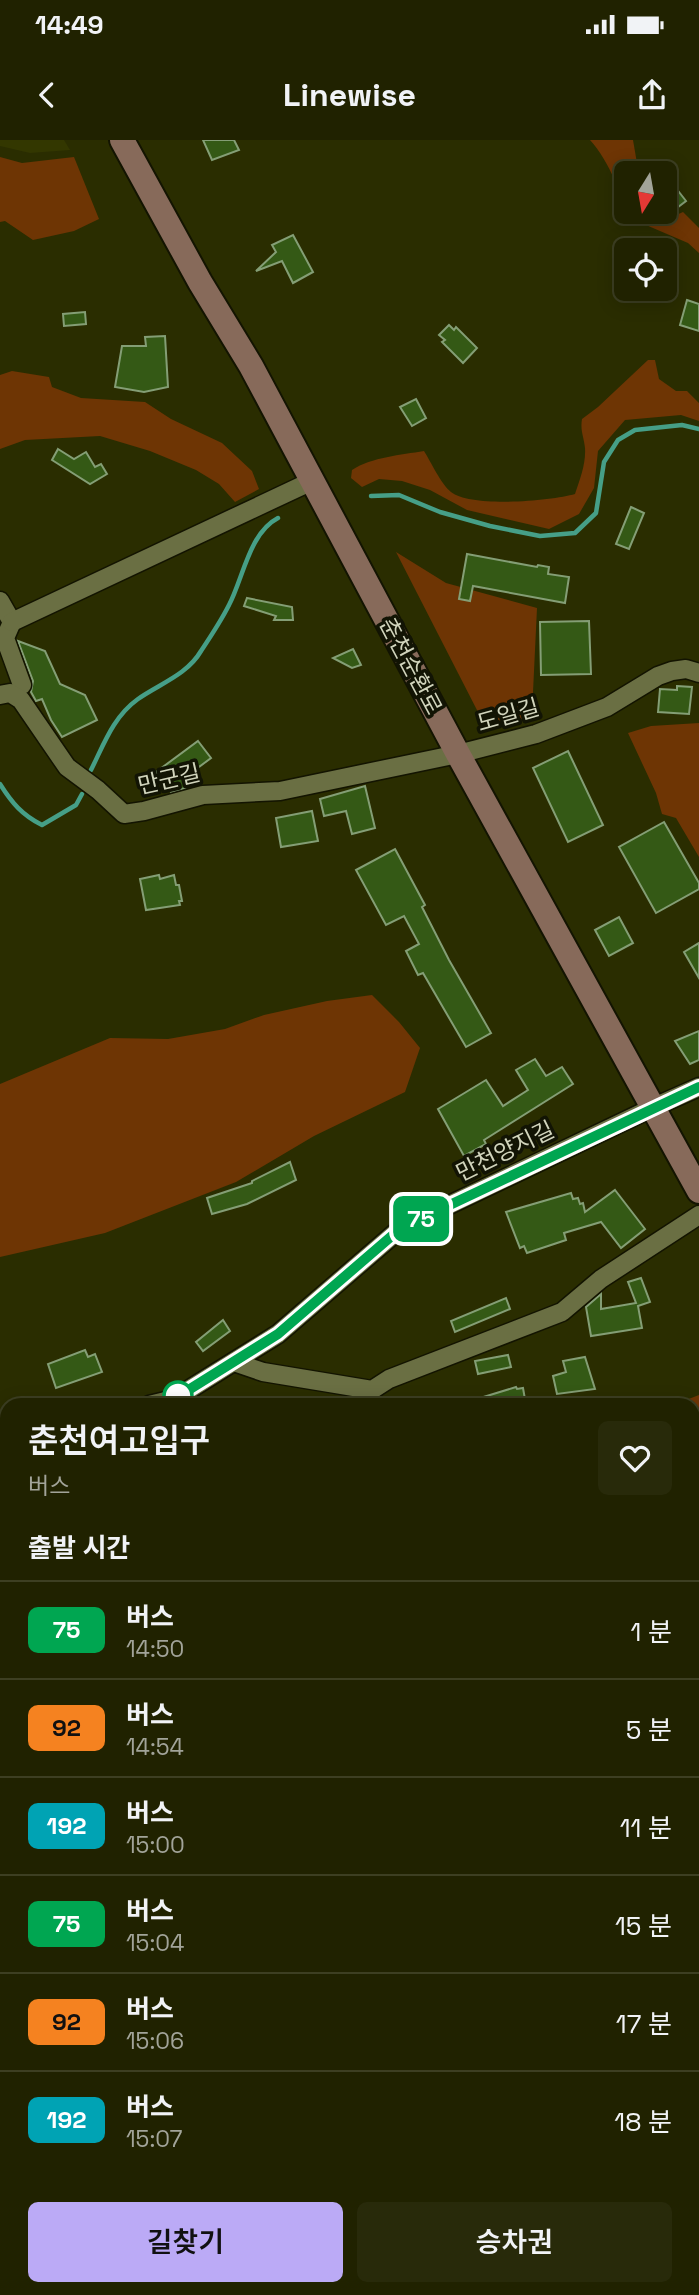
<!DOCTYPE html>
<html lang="ko">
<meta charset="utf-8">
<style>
body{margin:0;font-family:"Space Grotesk","Noto Sans KR",sans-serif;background:#282a0a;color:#f1f3f6;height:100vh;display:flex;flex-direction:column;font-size:26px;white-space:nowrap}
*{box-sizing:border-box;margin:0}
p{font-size:23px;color:#a2a499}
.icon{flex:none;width:38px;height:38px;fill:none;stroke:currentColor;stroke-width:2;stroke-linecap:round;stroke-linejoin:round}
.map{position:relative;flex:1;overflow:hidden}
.panel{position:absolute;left:0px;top:1258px;width:700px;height:898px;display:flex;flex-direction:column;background:#202200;border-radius:21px 21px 0 0;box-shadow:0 4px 18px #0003,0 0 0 2px #3d3f22}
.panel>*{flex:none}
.badge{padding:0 14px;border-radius:10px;font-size:24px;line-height:46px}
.needle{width:46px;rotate:191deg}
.tools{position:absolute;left:614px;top:21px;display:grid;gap:14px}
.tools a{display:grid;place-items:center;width:63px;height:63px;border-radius:10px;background:#202200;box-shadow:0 4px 18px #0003,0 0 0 2px #3d3f22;font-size:35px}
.map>.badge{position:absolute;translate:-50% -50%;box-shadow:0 0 0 4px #fff}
h2{padding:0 28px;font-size:26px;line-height:63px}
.round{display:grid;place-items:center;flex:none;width:74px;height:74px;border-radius:10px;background:#282a0a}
.summary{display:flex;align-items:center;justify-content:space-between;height:119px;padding:0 28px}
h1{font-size:33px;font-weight:600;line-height:52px}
.primary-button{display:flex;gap:14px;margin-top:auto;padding:14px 28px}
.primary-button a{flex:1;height:80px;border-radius:10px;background:#bbaaf6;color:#111;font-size:28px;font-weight:600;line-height:80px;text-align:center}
.primary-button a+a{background:#282a0a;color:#f1f3f6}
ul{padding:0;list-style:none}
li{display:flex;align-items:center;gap:21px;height:98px;padding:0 28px;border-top:2px solid #3d3f22}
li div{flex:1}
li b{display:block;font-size:26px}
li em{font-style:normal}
li .badge{min-width:77px;font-weight:700;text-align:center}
.status{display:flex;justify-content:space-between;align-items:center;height:49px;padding:0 35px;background:#202200;direction:ltr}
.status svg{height:19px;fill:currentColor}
header{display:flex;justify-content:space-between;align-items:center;height:91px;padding:0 28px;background:#202200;font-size:32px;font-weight:600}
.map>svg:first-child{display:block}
.built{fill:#333700}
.green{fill:#6e3504}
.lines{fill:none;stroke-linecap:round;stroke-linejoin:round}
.stream{stroke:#469f87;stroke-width:4.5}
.building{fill:#345915;stroke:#849e75;stroke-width:2}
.street-casing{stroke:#131401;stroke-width:21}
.secondary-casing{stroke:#131401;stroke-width:28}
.street{stroke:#6a6f43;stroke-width:18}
.secondary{stroke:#876a5a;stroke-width:24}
.line-casing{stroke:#fff;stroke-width:16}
.line{stroke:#00a651;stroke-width:10}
.stop-dot{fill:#fff;stroke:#00a651;stroke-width:3.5}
.labels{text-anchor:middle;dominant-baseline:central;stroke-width:7;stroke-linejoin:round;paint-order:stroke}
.street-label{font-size:23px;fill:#d1d4bc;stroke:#121404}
</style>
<div class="status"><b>14:49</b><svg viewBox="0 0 49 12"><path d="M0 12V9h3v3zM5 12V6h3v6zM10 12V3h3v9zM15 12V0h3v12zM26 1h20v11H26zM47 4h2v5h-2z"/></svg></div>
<header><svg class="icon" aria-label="back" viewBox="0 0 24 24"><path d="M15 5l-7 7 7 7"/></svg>Linewise<svg class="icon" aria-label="share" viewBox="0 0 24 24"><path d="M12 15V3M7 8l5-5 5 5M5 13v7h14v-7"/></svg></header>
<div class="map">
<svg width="699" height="2155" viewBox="0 0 699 2155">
<rect width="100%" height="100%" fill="#2a2d00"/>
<!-- built -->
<g class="built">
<polygon points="0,0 64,0 70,10 30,13 0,6"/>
<polygon points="7,1442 7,1903 0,1888 0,1444"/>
</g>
<!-- green -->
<g class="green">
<path d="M590 0H633L638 29 637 33H626V70C618 63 618 49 614 39 608 25 600 11 590 0Z"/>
<polygon points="0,17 22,23 74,17 99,79 74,91 33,100 5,81 0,82"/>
<polygon points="629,72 655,72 663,81 683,72 699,88 699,113 688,103 646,85"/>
<path d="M648 220H655L659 239 676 251H687L699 263V281L681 275 625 280 598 311 594 348 579 374 549 389 467 370 430 350 402 341 379 339 362 347 351 338 352 330C372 317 401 315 424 311 431 322 441 344 451 352 471 368 551 361 575 354 580 339 586 324 585 308 584 297 580 291 582 279L598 267Z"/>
<polygon points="12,231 49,237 52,247 81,258 145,262 171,279 222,303 252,331 259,349 235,362 219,344 196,330 150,311 100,296 25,300 0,309 0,235"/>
<polygon points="396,412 446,443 537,468 532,573 529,578 488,585 479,574"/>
<polygon points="699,583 699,717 676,678 662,674 656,653 628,593 651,586"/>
<polygon points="372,855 399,882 420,908 405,952 314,996 236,1042 105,1093 0,1117 0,944 110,898 168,899 225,889 264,875 327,861"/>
<polygon points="699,1255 699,1858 693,1856 693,1265 673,1265"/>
<polygon points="7,1469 7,1549 0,1538 0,1472"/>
<polygon points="7,1620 7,1822 4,1824 0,1816 0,1623"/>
<polygon points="0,1857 7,1859 7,1898 0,1884"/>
<polygon points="0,1891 7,1907 7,2051 0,2049"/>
</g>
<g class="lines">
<!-- stream -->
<g class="stream">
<polyline points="371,356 399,355 440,372 490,386 540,396 575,393 596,373 604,322 618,300 635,290 682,285 699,289"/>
<path d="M91 630C104 604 113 577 138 559 159 544 187 535 201 511 211 496 221 481 229 465 243 439 249 393 278 378"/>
<path d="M0 644C12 663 22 675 42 685L76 665 82 654"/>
</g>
</g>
<!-- building -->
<g class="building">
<polygon points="203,0 234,0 239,10 212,20"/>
<polygon points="665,34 686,61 665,77"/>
<polygon points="293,95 313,132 293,143 282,121 256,131 276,112 272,105"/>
<polygon points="687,160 699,164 699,191 680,185"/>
<polygon points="85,172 86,184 64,186 63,174"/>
<polygon points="449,185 454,190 456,187 477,208 463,223 442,202 445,200 439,195"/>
<polygon points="165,196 168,247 144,252 115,247 122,206 146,206 145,197"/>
<polygon points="416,259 426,278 412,286 400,267"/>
<polygon points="58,309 74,319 86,312 95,327 101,324 107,334 90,344 52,320"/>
<polygon points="631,367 644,373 629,409 616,404"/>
<polygon points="467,414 537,427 538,425 549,427 548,434 569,437 565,463 473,446 470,461 459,459"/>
<polygon points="247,458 292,467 293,480 274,480 276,476 244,466"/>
<polygon points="589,481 591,534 541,535 540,482"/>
<polygon points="18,501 45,511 60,544 85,555 97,580 62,597 51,580 42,559 36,561 31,552 33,541"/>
<polygon points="353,509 361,525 352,528 333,518"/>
<polygon points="677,546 692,547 689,574 658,572 660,549 677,550"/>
<polygon points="198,601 211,618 191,633 188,637 192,642 185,648 171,652 156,632"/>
<polygon points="568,611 603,685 568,702 533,628"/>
<polygon points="365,646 375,688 352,694 346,671 324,676 320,659"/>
<polygon points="312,671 318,701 281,707 276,678"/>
<polygon points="664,682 699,743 699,749 656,773 619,707"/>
<polygon points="395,709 425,765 422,767 449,820 491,893 466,907 423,833 418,835 406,811 419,804 404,776 386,785 356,730"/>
<polygon points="159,735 160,739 174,735 176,745 179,745 182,761 179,761 180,765 146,770 140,739"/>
<polygon points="619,777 633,803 609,816 595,790"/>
<polygon points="699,803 699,838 684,812"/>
<polygon points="699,891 699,920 690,924 675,901"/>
<polygon points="535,919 546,936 562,927 573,944 484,1000 486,1004 464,1016 438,969 486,940 503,966 528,950 516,930"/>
<polygon points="290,1022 296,1040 247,1064 212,1074 207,1058 252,1043 252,1041"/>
<polygon points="615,1050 645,1089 621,1108 601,1082 564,1093 566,1100 527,1113 524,1106 520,1108 506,1072 571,1053 573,1059 578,1058 580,1064 583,1063 585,1072"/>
<polygon points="641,1138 650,1162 638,1166 642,1188 591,1196 586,1167 601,1154 601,1169 636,1163 628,1142"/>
<polygon points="506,1158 510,1169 455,1192 451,1181"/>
<polygon points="223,1180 230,1191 203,1211 196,1202"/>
<polygon points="85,1210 88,1217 95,1214 102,1232 56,1248 48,1224"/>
<polygon points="508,1215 511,1227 478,1234 475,1221"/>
<polygon points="585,1217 595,1249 557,1254 553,1236 566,1232 563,1221"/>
<polygon points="516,1247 517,1249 523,1248 526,1265 467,1265 467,1262"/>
</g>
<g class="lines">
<defs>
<g id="street">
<polyline points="0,461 12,482 5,498 22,545"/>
<polyline points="12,482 312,341"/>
<polyline points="0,555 10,553 21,560 67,627 98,650 124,674 144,671 203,655 280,651 458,614 536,594 607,567 658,536 672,531 686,529 699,533"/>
<polyline points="234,1222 263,1232 372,1250 389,1239 562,1172 601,1139 699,1075"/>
<polyline points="174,1259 278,1194 401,1088 654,967 699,947"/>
<polyline points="149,1265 174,1259 166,1265"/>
<polyline points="0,1330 7,1327"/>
</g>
<polyline id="secondary" points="122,0 200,142 251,226 458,614 699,1051"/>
</defs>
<!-- street casing -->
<use href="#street" class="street-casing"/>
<!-- secondary casing -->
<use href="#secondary" class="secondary-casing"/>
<!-- street -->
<use href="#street" class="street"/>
<!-- secondary -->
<use href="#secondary" class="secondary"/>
</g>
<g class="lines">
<defs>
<polyline id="line" points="174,1259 278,1194 401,1088 699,947"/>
</defs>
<!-- line casing -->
<use href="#line" class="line-casing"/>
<!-- line -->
<use href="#line" class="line"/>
</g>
<!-- markers -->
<circle class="stop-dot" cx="178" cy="1256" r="14"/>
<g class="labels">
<!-- street labels -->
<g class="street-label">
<text transform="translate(411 526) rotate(62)">춘천순환로</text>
<text transform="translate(508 575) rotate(-16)">도일길</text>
<text transform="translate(169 639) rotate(-13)">만군길</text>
<text transform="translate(505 1011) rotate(-26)">만천양지길</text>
</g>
</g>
</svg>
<div class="tools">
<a><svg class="needle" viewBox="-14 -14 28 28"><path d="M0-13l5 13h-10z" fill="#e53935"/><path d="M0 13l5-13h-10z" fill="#a2a499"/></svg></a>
<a><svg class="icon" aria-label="locate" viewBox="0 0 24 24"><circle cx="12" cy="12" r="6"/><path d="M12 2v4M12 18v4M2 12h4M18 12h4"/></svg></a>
</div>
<b class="badge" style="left:421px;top:1079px;background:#00a651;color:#fff">75</b>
<section class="panel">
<div class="summary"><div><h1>춘천여고입구</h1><p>버스</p></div><a class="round"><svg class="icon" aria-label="heart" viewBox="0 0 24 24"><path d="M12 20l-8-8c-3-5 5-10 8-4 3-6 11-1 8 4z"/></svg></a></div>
<h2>출발 시간</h2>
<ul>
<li><span class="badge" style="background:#00a651;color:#fff">75</span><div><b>버스</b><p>14:50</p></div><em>1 분</em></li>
<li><span class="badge" style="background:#f58220;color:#111">92</span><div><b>버스</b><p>14:54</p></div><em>5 분</em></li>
<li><span class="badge" style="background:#00a3b4;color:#fff">192</span><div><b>버스</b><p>15:00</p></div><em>11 분</em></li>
<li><span class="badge" style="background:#00a651;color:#fff">75</span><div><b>버스</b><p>15:04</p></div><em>15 분</em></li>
<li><span class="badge" style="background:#f58220;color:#111">92</span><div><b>버스</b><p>15:06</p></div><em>17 분</em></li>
<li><span class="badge" style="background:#00a3b4;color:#fff">192</span><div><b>버스</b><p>15:07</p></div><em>18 분</em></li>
</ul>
<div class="primary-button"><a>길찾기</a><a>승차권</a></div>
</section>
</div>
